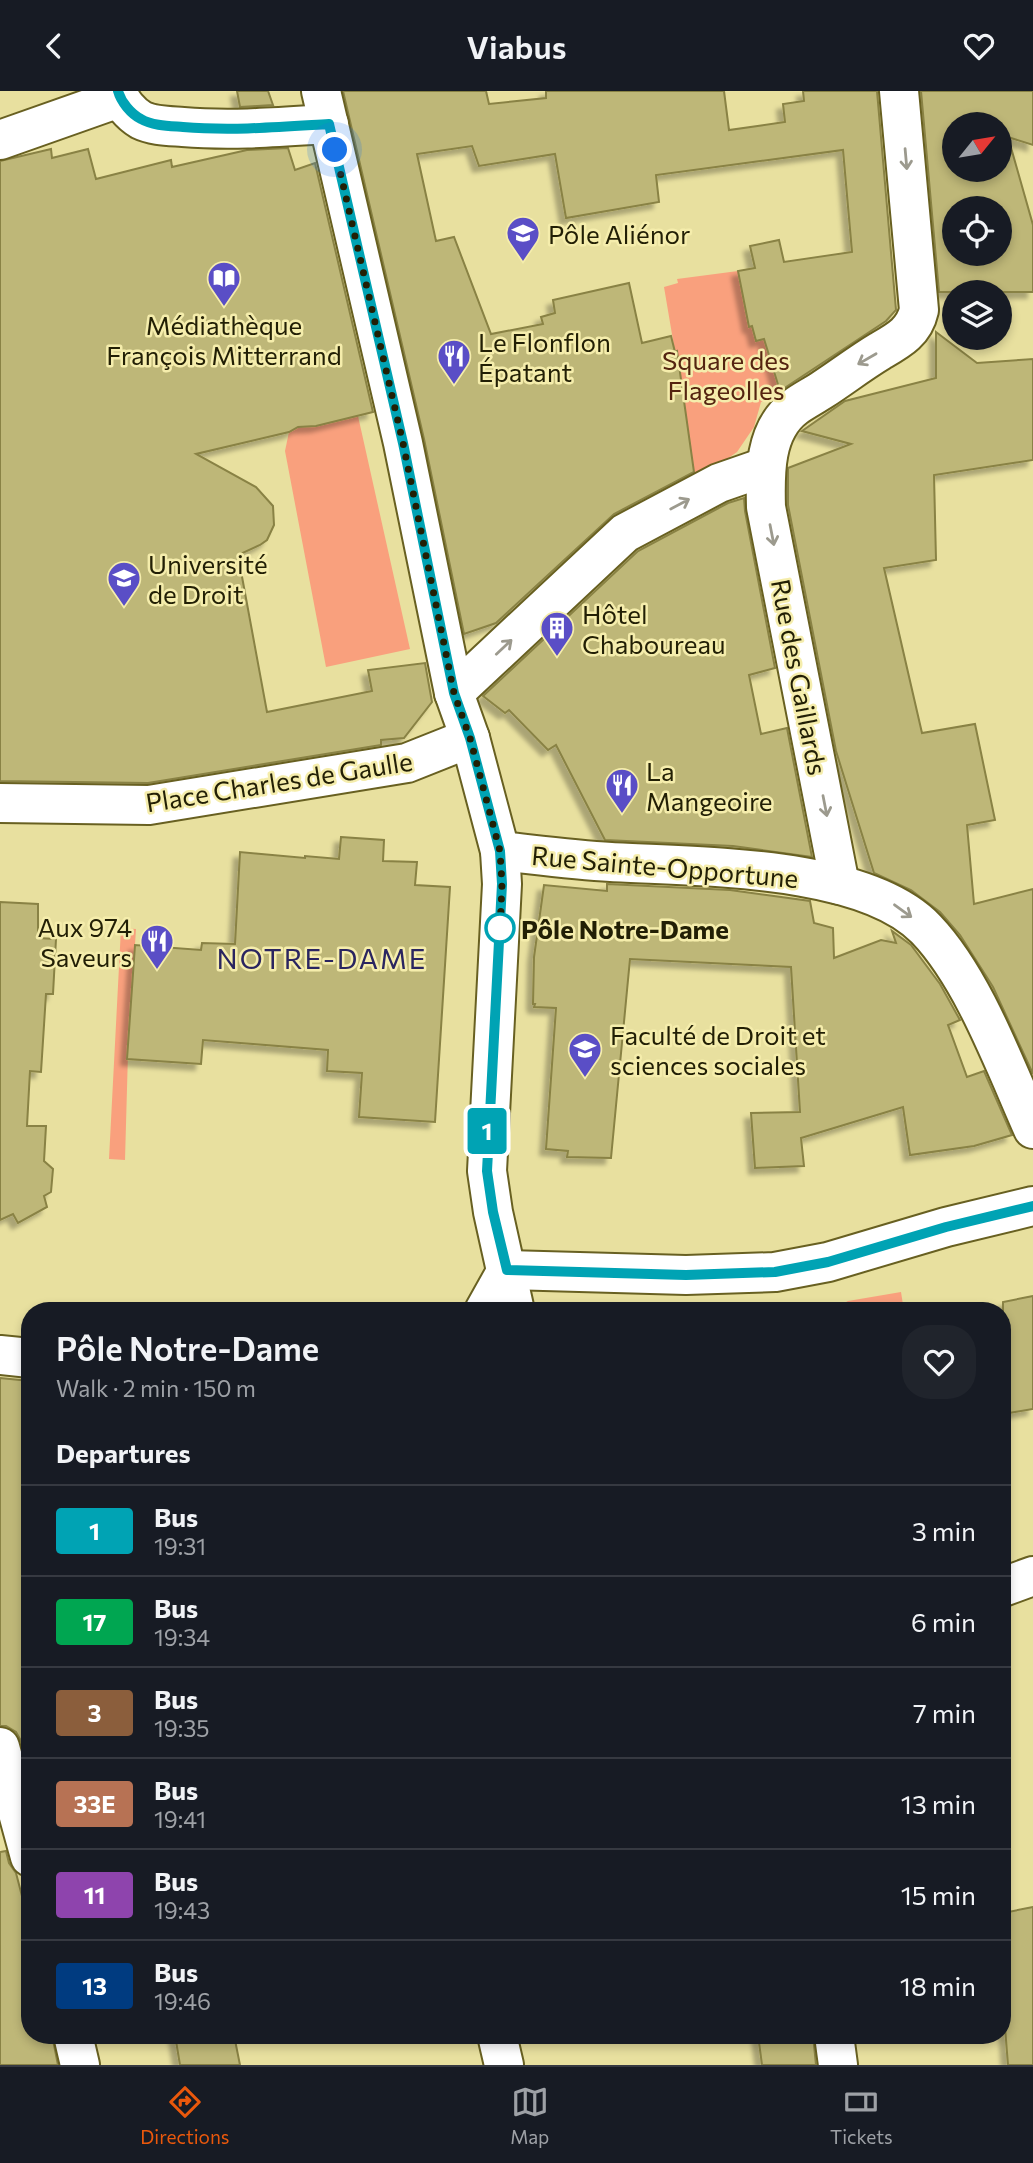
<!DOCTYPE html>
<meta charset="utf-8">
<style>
body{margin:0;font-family:Commissioner,sans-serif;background:#20242c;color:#f1f3f6;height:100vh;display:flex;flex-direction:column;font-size:26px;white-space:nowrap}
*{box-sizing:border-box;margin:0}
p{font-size:23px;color:#9ea1a6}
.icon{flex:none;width:38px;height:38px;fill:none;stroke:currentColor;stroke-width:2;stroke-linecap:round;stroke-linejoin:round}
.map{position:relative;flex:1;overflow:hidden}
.side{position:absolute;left:21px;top:1211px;width:990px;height:742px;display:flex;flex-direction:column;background:#171b24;border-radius:28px;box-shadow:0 4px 10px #0003}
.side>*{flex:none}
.badge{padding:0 14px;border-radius:5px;font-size:24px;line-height:46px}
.needle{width:46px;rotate:60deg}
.tools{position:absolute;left:942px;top:21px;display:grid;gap:14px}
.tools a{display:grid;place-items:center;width:70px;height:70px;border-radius:50%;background:#171b24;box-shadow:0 4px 10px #0003;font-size:35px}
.you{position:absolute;width:35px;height:35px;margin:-18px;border:5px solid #fff;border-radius:50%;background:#1a73e8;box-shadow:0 0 0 10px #1a73e833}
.map>.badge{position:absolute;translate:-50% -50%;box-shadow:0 0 0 4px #fff}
h2{padding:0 35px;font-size:26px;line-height:63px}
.round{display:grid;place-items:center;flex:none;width:74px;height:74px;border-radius:28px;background:#20242c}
.overview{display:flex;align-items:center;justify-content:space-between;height:119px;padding:0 35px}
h1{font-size:33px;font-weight:600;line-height:52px}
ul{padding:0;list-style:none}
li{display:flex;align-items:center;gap:21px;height:91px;padding:0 35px;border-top:2px solid #363941}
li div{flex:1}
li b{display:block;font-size:26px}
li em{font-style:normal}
li .badge{min-width:77px;font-weight:700;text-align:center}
header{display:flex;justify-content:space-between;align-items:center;height:91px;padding:0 35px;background:#171b24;font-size:32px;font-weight:600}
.dock{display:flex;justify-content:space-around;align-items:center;height:98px;border-top:2px solid #363941;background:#171b24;font-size:19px;color:#9ea1a6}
.dock a{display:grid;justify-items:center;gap:4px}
.dock .current{color:#ea580c}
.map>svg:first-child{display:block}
.green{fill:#f9a07d}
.building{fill:#beb778;stroke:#898244;stroke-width:2;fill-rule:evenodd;filter:url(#shadow)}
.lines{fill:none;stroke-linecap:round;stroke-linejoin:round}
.minor-casing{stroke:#686021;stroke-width:42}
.minor{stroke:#fff;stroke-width:38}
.oneway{stroke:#9c9a8e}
.line-casing{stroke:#fff;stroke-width:16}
.line{stroke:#00a3b4;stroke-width:10}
.walk{stroke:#221f05;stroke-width:7;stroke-dasharray:0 12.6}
.stop-dot{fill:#fff;stroke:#00a3b4;stroke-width:3.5}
.labels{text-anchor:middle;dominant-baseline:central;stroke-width:5;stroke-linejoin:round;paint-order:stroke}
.poi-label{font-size:26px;fill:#221f05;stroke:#f5edac;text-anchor:start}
.park-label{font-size:26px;fill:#542410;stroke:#f5edac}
.street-label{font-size:26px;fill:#221f05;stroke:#f5edac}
.stop-label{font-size:26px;font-weight:bold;fill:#221f05;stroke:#f5edac;text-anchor:start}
.neighbourhood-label{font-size:28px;letter-spacing:2px;fill:#2a2560;stroke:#f5edac}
</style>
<header><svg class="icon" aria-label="back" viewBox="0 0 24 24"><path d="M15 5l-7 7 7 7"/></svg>Viabus<svg class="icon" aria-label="heart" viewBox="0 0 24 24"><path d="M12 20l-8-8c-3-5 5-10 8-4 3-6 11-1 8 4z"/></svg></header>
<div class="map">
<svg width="1033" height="1974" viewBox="0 0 1033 1974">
<defs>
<filter id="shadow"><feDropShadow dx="-6" dy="6" stdDeviation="2" flood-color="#0004"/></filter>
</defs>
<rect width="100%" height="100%" fill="#e8e09f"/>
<!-- green -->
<g class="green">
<polygon points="738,180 749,235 752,235 756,250 764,248 780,303 761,311 754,336 737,361 695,390 677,261 675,261 664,196 678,192 677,188"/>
<polygon points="358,325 410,558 326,576 285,360 289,341 298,336 316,335"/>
<polygon points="121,837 136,838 128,962 125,1069 109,1068"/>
<polygon points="901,1201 904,1220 829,1220 848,1210"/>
</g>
<!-- building -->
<g class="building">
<polygon points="237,0 268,0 273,14 240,16"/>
<polygon points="343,0 486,0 489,13 546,7 546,0 724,0 729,39 785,31 783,13 804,10 803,0 877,0 896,219 886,230 780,300 764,248 756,250 752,235 749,236 738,180 755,177 750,155 779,149 784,171 852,161 843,59 656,84 659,111 566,127 555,63 479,75 472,55 417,63 436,150 454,146 491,243 543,233 541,226 555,222 553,209 629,192 642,252 671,245 675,261 677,260 694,381 614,423 496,532 464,543 424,348"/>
<path d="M921 0H1033V54L1008 46 1033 134V201H939ZM954 33H999V79H954ZM954 117H999V163H954Z"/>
<polygon points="288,57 295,79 315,72 373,321 316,335 298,336 289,341 196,363 256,396 273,415 274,434 267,449 260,454 238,464 267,621 372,600 368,579 425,572 432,611 404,647 381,649 381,654 148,692 0,690 0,70 51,58 52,67 88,58 96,88 171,69 172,76 247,59"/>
<polygon points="936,241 977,272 1033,268 1033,369 934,384 936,469 884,477 922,642 975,633 995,729 967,734 974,813 1033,798 1033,983 993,896 960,844 940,821 911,799 874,782 836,660 788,414 788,377 851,353 802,340 845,310 936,287"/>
<polygon points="744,407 745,420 775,577 749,584 761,643 787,637 812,766 733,755 605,749 556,654 548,659 509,619 505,622 483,605 638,460 728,412"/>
<polygon points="341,746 384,749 383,770 417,771 415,794 450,796 435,1031 359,1026 362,982 327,980 328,959 203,949 201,973 127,968 135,854 201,859 202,852 235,853 240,761 305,767 305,765 339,768"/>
<polygon points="607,793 730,799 810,810 814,832 833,837 834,867 881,849 896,852 892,840 911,854 940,893 960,929 948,934 967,986 984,980 1012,1044 974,1055 910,1064 903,1016 801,1047 804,1075 755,1077 751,1022 800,1021 791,876 630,868 611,1067 567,1066 568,1060 546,1058 556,917 534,916 535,913 533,913 534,866 544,794 607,800"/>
<polygon points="0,811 38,813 38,847 56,848 53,903 46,903 41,981 30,980 27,1035 46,1035 44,1070 53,1078 51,1101 44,1105 47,1116 18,1132 13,1123 0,1129"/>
<polygon points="1033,1205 1033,1318 1003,1323 1003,1211"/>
<polygon points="0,1287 30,1290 30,1682 21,1650 16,1641 6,1635 0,1635"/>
<polygon points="6,1760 9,1772 16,1782 30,1836 30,1944 52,1944 58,1974 0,1974 0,1761"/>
<polygon points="1033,1816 1033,1974 1008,1974 1003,1911 1003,1822"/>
<polygon points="175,1944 234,1944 240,1974 180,1974"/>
<polygon points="758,1944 813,1944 816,1974 762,1974"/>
</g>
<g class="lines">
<defs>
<g id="minor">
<path d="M118 0C120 11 131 23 141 29 153 35 170 35 183 36 232 40 280 36 329 33"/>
<polyline points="321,0 403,352 454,602 470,647 500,760 502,793 487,1080 493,1121 515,1220"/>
<polyline points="0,49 119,7"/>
<polyline points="454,602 625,442 719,392 765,376"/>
<polyline points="0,712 149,714 407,672 470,647"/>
<path d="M500 760C537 764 574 769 611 771 696 776 864 773 926 838 973 887 1005 975 1033 1038"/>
<path d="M840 794 766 416C765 383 764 339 795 316 803 310 813 305 822 299 842 286 860 272 880 260 899 249 914 241 919 219L899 0"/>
<polyline points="507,1179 686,1184 775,1181 828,1171 946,1136 1033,1115"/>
<polyline points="484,1220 507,1179"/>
<polyline points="0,1264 30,1267"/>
<polyline points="1003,1496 1033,1485"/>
<polyline points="0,1656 30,1766"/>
<polyline points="73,1944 80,1974"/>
<polyline points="497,1944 504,1974"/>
<polyline points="834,1944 838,1974"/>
</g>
</defs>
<!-- minor casing -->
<use href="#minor" class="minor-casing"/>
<!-- minor -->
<use href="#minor" class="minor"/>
</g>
<!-- one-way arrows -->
<defs><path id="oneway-shaft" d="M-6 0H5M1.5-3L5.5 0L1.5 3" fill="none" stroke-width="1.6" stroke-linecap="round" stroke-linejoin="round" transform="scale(1.75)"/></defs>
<g class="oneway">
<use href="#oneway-shaft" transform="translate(906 68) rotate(85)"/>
<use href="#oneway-shaft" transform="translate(867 268) rotate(150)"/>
<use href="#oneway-shaft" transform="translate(680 413) rotate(-28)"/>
<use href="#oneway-shaft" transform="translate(772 444) rotate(79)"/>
<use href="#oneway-shaft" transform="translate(504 556) rotate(-43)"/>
<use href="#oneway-shaft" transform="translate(825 715) rotate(79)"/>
<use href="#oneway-shaft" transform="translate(903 820) rotate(36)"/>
</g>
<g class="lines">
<defs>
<path id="line" d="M118 0C121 11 131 23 141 28 153 35 170 35 183 36 232 40 280 36 329 33L403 352 454 602 470 647 500 760 502 793 487 1080 493 1121 507 1179 686 1184 775 1181 828 1171 946 1136 1033 1115"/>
</defs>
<!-- line casing -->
<use href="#line" class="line-casing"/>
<!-- line -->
<use href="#line" class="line"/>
<!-- walk -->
<polyline class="walk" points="335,59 403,352 454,602 470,647 500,760 502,793 500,840 500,837"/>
</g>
<!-- icons -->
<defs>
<symbol id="university-pin" viewBox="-11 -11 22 30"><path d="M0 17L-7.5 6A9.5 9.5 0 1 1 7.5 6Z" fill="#5a4ec6" stroke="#f5edac"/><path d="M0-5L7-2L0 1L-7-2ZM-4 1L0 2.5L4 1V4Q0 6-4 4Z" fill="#fff"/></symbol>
<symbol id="library-pin" viewBox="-11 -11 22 30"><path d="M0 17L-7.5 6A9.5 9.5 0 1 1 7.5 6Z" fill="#5a4ec6" stroke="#f5edac"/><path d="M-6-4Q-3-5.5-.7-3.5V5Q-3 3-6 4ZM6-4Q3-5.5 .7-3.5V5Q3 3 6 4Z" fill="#fff"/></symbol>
<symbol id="restaurant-pin" viewBox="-11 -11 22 30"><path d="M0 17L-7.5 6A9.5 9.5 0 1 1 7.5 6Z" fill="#5a4ec6" stroke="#f5edac"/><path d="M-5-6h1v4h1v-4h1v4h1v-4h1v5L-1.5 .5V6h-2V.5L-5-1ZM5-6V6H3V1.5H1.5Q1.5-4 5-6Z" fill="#fff"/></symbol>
<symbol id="building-pin" viewBox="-11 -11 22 30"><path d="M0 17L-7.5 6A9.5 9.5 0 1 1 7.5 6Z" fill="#5a4ec6" stroke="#f5edac"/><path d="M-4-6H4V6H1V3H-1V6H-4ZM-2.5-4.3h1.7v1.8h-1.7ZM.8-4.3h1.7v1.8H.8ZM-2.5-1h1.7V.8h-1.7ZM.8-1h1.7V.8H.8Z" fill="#fff"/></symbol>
</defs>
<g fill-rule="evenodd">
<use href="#university-pin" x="504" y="123" width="38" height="52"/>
<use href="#library-pin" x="205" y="168" width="38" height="52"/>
<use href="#restaurant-pin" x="435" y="246" width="38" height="52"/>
<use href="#university-pin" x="105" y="468" width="38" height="52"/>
<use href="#building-pin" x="538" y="518" width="38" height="52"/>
<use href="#restaurant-pin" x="603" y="675" width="38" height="52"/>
<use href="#restaurant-pin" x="138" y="831" width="38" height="52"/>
<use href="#university-pin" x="566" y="939" width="38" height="52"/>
</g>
<!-- markers -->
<circle class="stop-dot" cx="500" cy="837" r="14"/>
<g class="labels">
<!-- poi labels -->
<g class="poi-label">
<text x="548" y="142">Pôle Aliénor</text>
<text x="224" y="233" text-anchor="middle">Médiathèque<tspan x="224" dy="30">François Mitterrand</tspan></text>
<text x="478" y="250">Le Flonflon<tspan x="478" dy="30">Épatant</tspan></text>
<text x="148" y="472">Université<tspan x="148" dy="30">de Droit</tspan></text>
<text x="582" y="522">Hôtel<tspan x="582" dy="30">Chaboureau</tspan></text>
<text x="646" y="679">La<tspan x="646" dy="30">Mangeoire</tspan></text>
<text x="132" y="835" text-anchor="end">Aux 974<tspan x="132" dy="30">Saveurs</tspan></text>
<text x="610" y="943">Faculté de Droit et<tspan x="610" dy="30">sciences sociales</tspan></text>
</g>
<!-- park labels -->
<g class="park-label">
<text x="726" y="268">Square des<tspan x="726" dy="30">Flageolles</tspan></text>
</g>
<!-- street labels -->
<g class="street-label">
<text transform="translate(800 586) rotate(79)">Rue des Gaillards</text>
<text transform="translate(279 690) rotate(-9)">Place Charles de Gaulle</text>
<text transform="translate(665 775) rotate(5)">Rue Sainte-Opportune</text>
</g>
<!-- stop labels -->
<g class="stop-label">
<text x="521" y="837">Pôle Notre-Dame</text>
</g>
<!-- neighbourhood labels -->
<g class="neighbourhood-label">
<text x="322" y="867">NOTRE-DAME</text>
</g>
</g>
</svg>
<div class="tools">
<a><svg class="needle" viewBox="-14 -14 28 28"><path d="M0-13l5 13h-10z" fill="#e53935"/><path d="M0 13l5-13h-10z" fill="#9ea1a6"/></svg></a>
<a><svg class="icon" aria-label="locate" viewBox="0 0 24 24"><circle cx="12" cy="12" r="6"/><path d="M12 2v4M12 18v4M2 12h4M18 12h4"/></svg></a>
<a><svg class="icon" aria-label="layers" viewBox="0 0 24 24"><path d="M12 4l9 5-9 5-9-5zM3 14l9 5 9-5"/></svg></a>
</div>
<div class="you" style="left:335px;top:59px"></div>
<b class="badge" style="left:487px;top:1040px;background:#00a3b4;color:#fff">1</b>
<section class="side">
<div class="overview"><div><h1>Pôle Notre-Dame</h1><p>Walk · 2 min · 150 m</p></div><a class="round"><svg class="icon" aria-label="heart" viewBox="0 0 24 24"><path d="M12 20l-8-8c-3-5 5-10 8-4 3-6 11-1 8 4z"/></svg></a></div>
<h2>Departures</h2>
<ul>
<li><span class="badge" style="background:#00a3b4;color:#fff">1</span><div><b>Bus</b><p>19:31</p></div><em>3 min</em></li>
<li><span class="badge" style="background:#00a651;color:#fff">17</span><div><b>Bus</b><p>19:34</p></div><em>6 min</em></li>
<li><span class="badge" style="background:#8b5e3c;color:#fff">3</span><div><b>Bus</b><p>19:35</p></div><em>7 min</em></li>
<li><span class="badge" style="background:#b77254;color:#fff">33E</span><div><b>Bus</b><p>19:41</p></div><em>13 min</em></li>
<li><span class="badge" style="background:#8e44ad;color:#fff">11</span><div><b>Bus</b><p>19:43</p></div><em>15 min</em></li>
<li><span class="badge" style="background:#003b80;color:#fff">13</span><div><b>Bus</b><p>19:46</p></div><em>18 min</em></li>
</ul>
</section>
</div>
<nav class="dock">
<a class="current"><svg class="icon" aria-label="directions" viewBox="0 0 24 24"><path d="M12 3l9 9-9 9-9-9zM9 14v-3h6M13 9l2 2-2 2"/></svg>Directions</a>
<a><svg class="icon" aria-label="map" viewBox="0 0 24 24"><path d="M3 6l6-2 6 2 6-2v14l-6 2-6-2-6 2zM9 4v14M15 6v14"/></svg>Map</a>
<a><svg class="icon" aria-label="tickets" viewBox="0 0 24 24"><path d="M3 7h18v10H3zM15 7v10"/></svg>Tickets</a>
</nav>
